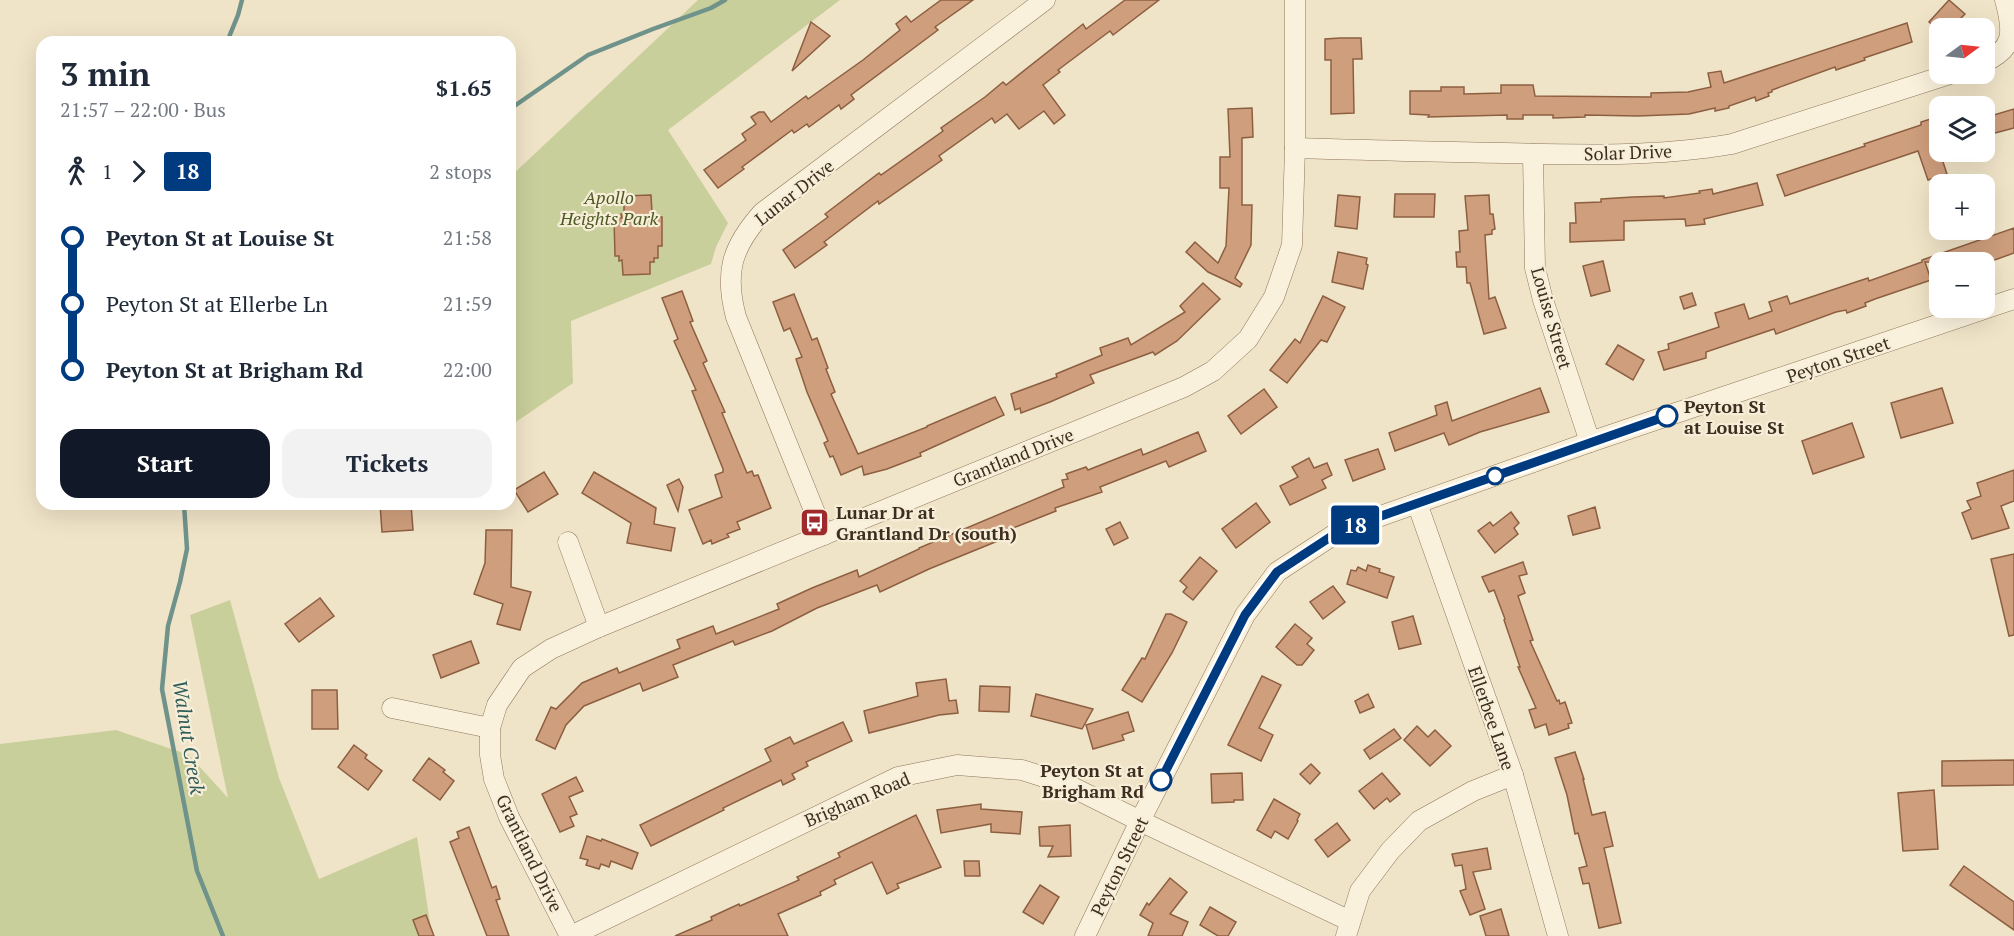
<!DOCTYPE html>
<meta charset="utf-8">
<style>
body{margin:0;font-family:"PT Serif",serif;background:#f2f2f3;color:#1f2937;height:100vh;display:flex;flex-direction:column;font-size:22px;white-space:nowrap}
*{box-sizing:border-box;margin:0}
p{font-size:20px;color:#747a83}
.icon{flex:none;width:33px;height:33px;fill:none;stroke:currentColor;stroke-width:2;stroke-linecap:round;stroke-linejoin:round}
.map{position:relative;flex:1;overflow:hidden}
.side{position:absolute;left:36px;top:36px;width:480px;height:474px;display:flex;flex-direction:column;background:#fff;border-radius:18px;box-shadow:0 6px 24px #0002}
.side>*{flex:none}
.badge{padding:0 12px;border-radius:4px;font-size:21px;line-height:39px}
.needle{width:39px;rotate:75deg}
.tools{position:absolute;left:1929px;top:18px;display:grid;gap:12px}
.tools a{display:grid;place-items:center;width:66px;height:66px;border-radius:12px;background:#fff;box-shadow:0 6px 24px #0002;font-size:30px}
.map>.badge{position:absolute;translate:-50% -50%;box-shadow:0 0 0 3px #fff}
.legs{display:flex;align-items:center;gap:9px;height:66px;padding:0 24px;font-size:20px}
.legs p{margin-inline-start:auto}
.headline{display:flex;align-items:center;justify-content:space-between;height:102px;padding:0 24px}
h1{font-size:33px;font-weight:700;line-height:45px}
.action{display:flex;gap:12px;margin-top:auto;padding:12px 24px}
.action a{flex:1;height:69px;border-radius:18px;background:#111827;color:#fff;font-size:24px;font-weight:700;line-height:69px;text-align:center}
.action a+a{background:#f2f2f3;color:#1f2937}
ul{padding:0 24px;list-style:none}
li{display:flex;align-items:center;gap:21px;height:66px;font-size:22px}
li i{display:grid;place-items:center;width:9px;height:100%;margin:0 8px;background:currentColor}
li i::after{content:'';width:15px;height:15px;margin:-8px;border:4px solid;border-radius:50%;background:#fff}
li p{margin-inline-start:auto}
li:first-child i{background:linear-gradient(#0000 50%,currentColor 0)}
li:last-child i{background:linear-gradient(currentColor 50%,#0000 0)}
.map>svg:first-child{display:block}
.green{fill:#c9cf9b}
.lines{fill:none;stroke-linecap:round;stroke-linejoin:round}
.stream{stroke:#6f938a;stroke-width:4.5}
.building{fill:#cf9f7d;stroke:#8d5f41;stroke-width:1.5}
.minor-casing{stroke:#8d765c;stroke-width:21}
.minor{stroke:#faf1dc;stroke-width:20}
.line-1-casing{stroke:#fff;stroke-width:14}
.line-1{stroke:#003b80;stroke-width:9}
.stop-1-dot{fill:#fff;stroke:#003b80;stroke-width:3}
.labels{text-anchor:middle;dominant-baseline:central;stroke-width:4.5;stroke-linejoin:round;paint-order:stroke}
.street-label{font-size:18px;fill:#3d2e20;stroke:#f7eed8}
.park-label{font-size:18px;font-style:italic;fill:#4d5a26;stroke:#f7eed8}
.stop-label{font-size:18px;font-weight:bold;fill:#3d2e20;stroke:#f7eed8;text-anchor:start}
.poi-label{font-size:18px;font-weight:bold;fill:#3d2e20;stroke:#f7eed8;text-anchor:start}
.water-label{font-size:20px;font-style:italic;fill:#2f5d5a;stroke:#f7eed8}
</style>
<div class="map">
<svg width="2014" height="936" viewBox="0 0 2014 936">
<rect width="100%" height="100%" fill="#f0e4c8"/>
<!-- green -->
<g class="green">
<polygon points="698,0 840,0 668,130 728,223 716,247 711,264 571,321 573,383 510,426 510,177"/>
<polygon points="230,600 279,778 319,879 417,837 432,936 0,936 0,744 116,730 189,755 228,798 190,615"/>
</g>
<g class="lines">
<!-- stream -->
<g class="stream">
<polyline points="227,42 238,15 242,0"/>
<polyline points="510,109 588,55 653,29 711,8 725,0"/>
<polyline points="184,504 187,549 180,582 168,626 162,689 197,871 223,936"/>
</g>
</g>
<!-- building -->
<g class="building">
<polygon points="941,0 973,0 935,27 938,30 851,95 854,99 841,109 839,105 809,127 807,124 794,133 792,130 742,167 744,169 718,188 704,170 746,140 742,134 756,124 751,117 759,112 764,112 771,122 806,96 808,99 863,60 900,30 896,24 906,16 911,22"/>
<polygon points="1125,0 1159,0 1113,35 1110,31 1058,70 1060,72 1043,85 1065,115 1054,124 1044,111 1019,129 1007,114 995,123 992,118 939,156 942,160 879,204 878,201 824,242 827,245 795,268 783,250 828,217 825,214 879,173 881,175 943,131 941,128 985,97 1003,82 1006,85 1083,24 1086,29"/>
<polygon points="1949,0 1965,14 1951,28 1936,28 1929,22"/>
<polygon points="811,22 830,36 792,71"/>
<polygon points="1907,23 1912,42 1864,58 1865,60 1836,70 1835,67 1772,90 1772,92 1768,93 1769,96 1756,101 1755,97 1729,106 1729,108 1715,111 1715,108 1689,114 1638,116 1585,115 1585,117 1553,118 1553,115 1523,115 1523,119 1507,119 1507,115 1428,117 1429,115 1410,114 1410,91 1441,91 1441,87 1464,87 1464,94 1501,93 1501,85 1533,85 1535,96 1651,97 1651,93 1688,92 1711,87 1708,73 1721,71 1724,83"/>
<polygon points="1340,38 1361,38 1362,59 1353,59 1354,113 1331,114 1331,60 1325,60 1325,39"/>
<polygon points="1252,108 1253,137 1242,138 1242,205 1252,205 1251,245 1235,278 1242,284 1240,287 1208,272 1186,252 1195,242 1218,263 1226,246 1229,188 1220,188 1220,157 1230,157 1228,109"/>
<polygon points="2014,109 2014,128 1991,134 1987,117"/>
<polygon points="1940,116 1940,153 1947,174 1928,180 1918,151 1785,196 1777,175 1865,146 1864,144 1921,125 1921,122"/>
<polygon points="1757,183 1763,205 1704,219 1705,224 1686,226 1685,219 1624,221 1624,240 1570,242 1570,223 1576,223 1575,203 1601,202 1601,199 1633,197 1664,196 1664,198 1700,193 1699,191 1712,189 1713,194"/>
<polygon points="1395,194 1435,194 1434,217 1394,217"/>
<polygon points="651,195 652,213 654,213 654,217 662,217 662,246 658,246 658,258 654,258 654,262 650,262 650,274 623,275 622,260 619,261 619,256 615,256 614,218 622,218 621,214 624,214 624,196"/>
<polygon points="1338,195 1360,197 1357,229 1335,226"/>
<polygon points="1489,195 1490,214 1493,214 1495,229 1492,230 1492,234 1485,235 1489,299 1495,297 1506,328 1484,334 1470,283 1467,283 1466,267 1457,267 1456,252 1460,252 1459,231 1468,230 1465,196"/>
<polygon points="2014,228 2014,253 1989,262 1925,262 1931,280 1875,299 1865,303 1866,306 1847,313 1846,310 1836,312 1776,334 1774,329 1706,352 1706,358 1664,370 1658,352 1669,349 1668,344 1719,327 1715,313 1744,304 1749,319 1772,311 1769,302 1787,296 1790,304 1868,278 1869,281 1922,262 1922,260"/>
<polygon points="1338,252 1367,258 1366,264 1368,265 1363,289 1332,282"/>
<polygon points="1603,261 1610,291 1591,296 1583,266"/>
<polygon points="1203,283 1220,299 1177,341 1155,355 1153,352 1090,375 1094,383 1050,402 1021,413 1020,408 1015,410 1011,394 1057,377 1056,374 1102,355 1100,348 1128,338 1131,345 1185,312 1180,306"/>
<polygon points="682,291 693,321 690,322 707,361 703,363 725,412 722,413 747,473 752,471 754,476 758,475 771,508 737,522 740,529 727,534 729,537 712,544 711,540 703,544 689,510 722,497 715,475 723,472 723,469 692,391 696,390 674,341 678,339 662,298"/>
<polygon points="1692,293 1696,305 1684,309 1680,297"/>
<polygon points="794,294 812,340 817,338 828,368 826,369 835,392 831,394 858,454 927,427 927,426 995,397 1004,415 920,453 921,456 887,469 864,475 862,466 841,475 833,456 830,457 824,443 828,441 807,392 796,359 802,357 790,328 784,331 773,302"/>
<polygon points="1323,296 1345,307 1327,342 1321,340 1287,383 1270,370 1295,339 1300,343"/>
<polygon points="1618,345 1644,360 1633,380 1606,364"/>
<polygon points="1540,388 1549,412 1480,432 1449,445 1444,433 1395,451 1389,433 1437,415 1435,406 1447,402 1452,421"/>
<polygon points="1942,388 1953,423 1901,438 1891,403"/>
<polygon points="1264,389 1277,407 1241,434 1228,416"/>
<polygon points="1852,423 1864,457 1813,474 1802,441"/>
<polygon points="1198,432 1206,451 1169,467 1166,461 1100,487 1102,492 1055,508 1056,511 1008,530 1010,536 929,569 880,592 877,585 817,608 772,631 735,645 733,641 673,665 678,677 643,691 640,683 584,706 566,725 555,749 536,740 551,707 556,709 582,683 617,668 619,673 680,648 677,640 713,626 716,634 779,609 777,604 812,588 857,570 859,577 919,549 919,548 1064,487 1062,480 1068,479 1066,474 1086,467 1088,470 1141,449 1143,455"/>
<polygon points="1378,449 1385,469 1353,481 1345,460"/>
<polygon points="1309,458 1314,468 1327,463 1332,475 1322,480 1326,488 1290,505 1280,486 1298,477 1292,467"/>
<polygon points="2014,470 2014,501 2001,506 2009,528 1972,539 1962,513 1971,509 1967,501 1981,496 1977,483"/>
<polygon points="544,472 558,494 528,512 514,490"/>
<polygon points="594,472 656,508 654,524 675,528 671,551 627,543 631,523 582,493"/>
<polygon points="679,479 683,487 678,511 667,485"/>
<polygon points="1256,503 1270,522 1236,548 1222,529"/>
<polygon points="380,504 411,504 413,530 382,532"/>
<polygon points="1595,507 1600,528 1573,535 1568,516"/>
<polygon points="1511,512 1519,523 1514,528 1518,534 1495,553 1478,531 1490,522 1493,526"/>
<polygon points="1120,522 1128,538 1114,545 1106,529"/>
<polygon points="486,530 512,530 511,587 531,592 520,630 497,624 503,604 474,594 485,563"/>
<polygon points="2014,554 2014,635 2009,636 1991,559"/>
<polygon points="1200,557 1217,571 1193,600 1183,592 1187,587 1180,581"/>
<polygon points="1523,562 1527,574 1519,576 1525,593 1518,596 1533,640 1530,641 1557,701 1559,700 1560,704 1565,702 1572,723 1568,724 1569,728 1549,735 1546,724 1535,728 1529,710 1536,708 1518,667 1520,667 1504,620 1505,619 1494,590 1489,592 1482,577"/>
<polygon points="1368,565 1380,569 1379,572 1394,577 1387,598 1347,584 1351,570 1356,571 1358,567 1366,571"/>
<polygon points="1333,586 1345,602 1323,619 1310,602"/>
<polygon points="320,598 334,616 299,642 285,624"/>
<polygon points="1166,614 1171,614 1187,622 1172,653 1142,702 1122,690 1142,658 1145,659"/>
<polygon points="1413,616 1421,644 1399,649 1392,622"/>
<polygon points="1295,624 1312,638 1307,644 1314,650 1302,665 1297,665 1276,647"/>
<polygon points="471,641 479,663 441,678 433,655"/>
<polygon points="1262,676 1281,685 1259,728 1273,735 1261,761 1228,745"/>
<polygon points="946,679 949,701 956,700 958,713 939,715 869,733 864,711 918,696 916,683"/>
<polygon points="980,686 1010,687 1009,712 979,711"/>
<polygon points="312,690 337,690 338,729 312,729"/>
<polygon points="1036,694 1093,709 1082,729 1031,716"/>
<polygon points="1368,694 1374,707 1360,713 1355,701"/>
<polygon points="1128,712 1134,731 1122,735 1124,740 1093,749 1086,725"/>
<polygon points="843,722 852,741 806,762 808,766 792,774 795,779 783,785 781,780 723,808 724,810 651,846 640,825 771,761 765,749 790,737 794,744"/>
<polygon points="1417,726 1428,737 1435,730 1451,746 1430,766 1404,740"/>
<polygon points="1394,729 1401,738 1370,759 1364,750"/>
<polygon points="354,745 367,755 365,758 382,771 368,790 338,767"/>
<polygon points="1575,752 1584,779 1583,779 1592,815 1605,812 1613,846 1604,848 1621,923 1599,928 1589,883 1583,884 1579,868 1587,866 1578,833 1575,834 1567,795 1555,758"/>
<polygon points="429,758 445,770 443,772 454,781 440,800 413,780"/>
<polygon points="2014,760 2014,785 1942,786 1942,761"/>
<polygon points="1311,764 1320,773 1310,784 1300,774"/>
<polygon points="1242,773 1243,800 1234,800 1234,802 1212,803 1211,774"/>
<polygon points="1382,773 1400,794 1390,802 1387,798 1374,809 1359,791"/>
<polygon points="576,777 583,791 569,797 577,814 570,817 574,826 560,832 542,794"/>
<polygon points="1934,790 1938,849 1903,851 1898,793"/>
<polygon points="1274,799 1300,814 1297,820 1298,821 1288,839 1275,831 1271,838 1257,830"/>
<polygon points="981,804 981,809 1022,812 1020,834 991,832 991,824 941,833 937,810"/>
<polygon points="916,815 941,867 897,884 899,888 887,894 872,862 834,880 836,884 820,892 821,895 778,914 788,936 675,936 712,920 711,917 739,904 740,906 799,880 797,877 840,857 838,853"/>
<polygon points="1337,823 1350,840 1328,857 1315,840"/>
<polygon points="1070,825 1071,856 1048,857 1053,846 1040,846 1039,827"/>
<polygon points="469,827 492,888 496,886 500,899 496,900 509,936 487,936 450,842 459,838 457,832"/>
<polygon points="587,836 601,841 602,839 638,853 632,869 611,861 609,867 601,864 599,869 586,865 588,860 580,858"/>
<polygon points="1487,848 1491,869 1473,872 1485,909 1470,915 1460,891 1466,889 1462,865 1455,866 1452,854"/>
<polygon points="964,861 979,861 980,876 965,876"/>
<polygon points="1964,866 2014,902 2014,930 1950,885"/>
<polygon points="1170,878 1187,892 1170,914 1188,922 1182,936 1148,936 1153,923 1140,915 1147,903 1149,905"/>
<polygon points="1040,885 1059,897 1043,924 1023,912"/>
<polygon points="1210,907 1236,922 1228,936 1218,936 1200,925"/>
<polygon points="1501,909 1509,936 1486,936 1480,916"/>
<polygon points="426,915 434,936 419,936 413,920"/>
</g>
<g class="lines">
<defs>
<g id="minor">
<path d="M1984 62C2014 49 2014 33 2005 0"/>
<path d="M1295 148C1365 150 1435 152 1505 153 1580 155 1657 157 1732 144L1950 74"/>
<polyline points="1533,154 1535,268 1543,300 1590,442"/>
<polyline points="1417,503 1513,775 1558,936"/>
<path d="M824 535 736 317C724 272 732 247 762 213L1045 0"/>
<polyline points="568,542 599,627"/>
<polyline points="392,708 490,728"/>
<polyline points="570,936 509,817 494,779 490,755 490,728 497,705 522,668 551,649 599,627 1184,387 1213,371 1248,339 1274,297 1292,245 1295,148 1295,0"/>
<polyline points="571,936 898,777 957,765 1022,770 1066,784 1140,821 1350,921"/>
<polyline points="1085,936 1140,821 1245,615 1277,572 1341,530 1590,442 2014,299"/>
<polyline points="1346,936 1360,891 1390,851 1419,821 1473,791 1513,775"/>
</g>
</defs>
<!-- minor casing -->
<use href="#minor" class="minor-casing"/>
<!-- minor -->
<use href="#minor" class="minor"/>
</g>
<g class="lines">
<defs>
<polyline id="line-1" points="1161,780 1245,615 1277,572 1341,530 1667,416"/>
</defs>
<!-- line-1 casing -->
<use href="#line-1" class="line-1-casing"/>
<!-- line-1 -->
<use href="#line-1" class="line-1"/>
</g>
<!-- icons -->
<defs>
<symbol id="bus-square" viewBox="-11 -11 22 22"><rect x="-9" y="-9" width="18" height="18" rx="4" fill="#9e2a2b" stroke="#f7eed8"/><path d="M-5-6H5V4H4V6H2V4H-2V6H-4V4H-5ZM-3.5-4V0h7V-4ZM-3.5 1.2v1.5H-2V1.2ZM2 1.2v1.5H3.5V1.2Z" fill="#fff"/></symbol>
</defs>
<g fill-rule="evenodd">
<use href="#bus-square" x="798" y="506" width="33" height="33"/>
</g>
<!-- markers -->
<g class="stop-1-dot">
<circle cx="1667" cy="416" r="10"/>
<circle cx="1495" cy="476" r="8"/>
<circle cx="1161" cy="780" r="10"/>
</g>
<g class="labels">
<!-- street labels -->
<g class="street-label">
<text transform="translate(1628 152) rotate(-2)">Solar Drive</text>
<text transform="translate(794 192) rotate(-38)">Lunar Drive</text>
<text transform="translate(1552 318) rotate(74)">Louise Street</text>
<text transform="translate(1838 359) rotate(-19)">Peyton Street</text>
<text transform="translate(1013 457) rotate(-22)">Grantland Drive</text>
<text transform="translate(1492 718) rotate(71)">Ellerbee Lane</text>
<text transform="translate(857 799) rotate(-23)">Brigham Road</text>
<text transform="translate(530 853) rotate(64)">Grantland Drive</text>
<text transform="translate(1119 866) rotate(-64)">Peyton Street</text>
</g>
<!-- park labels -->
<g class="park-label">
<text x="609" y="197">Apollo<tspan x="609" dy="21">Heights Park</tspan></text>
</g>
<!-- stop labels -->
<g class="stop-label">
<text x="1684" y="406">Peyton St<tspan x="1684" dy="21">at Louise St</tspan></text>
<text x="1144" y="770" text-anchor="end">Peyton St at<tspan x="1144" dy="21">Brigham Rd</tspan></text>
</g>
<!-- poi labels -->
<g class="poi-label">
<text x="836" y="512">Lunar Dr at<tspan x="836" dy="21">Grantland Dr (south)</tspan></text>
</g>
<!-- water labels -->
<g class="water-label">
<text transform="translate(189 737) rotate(81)">Walnut Creek</text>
</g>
</g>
</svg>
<div class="tools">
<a><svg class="needle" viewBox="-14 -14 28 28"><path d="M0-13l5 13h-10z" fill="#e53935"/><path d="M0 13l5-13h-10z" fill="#747a83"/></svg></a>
<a><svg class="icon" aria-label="layers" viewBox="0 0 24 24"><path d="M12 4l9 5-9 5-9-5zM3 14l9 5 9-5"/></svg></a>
<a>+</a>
<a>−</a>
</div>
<b class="badge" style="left:1355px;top:525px;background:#003b80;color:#fff">18</b>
<section class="side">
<div class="headline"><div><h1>3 min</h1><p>21:57 – 22:00 · Bus</p></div><b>$1.65</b></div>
<div class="legs"><svg class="icon" aria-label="walk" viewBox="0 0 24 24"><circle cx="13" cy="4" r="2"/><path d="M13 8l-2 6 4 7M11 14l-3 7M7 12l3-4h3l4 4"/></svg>1<svg class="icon" aria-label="forward" viewBox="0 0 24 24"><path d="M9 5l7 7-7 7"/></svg><b class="badge" style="background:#003b80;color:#fff">18</b><p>2 stops</p></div>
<ul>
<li><i style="color:#003b80"></i><b>Peyton St at Louise St</b><p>21:58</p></li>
<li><i style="color:#003b80"></i><span>Peyton St at Ellerbe Ln</span><p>21:59</p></li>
<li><i style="color:#003b80"></i><b>Peyton St at Brigham Rd</b><p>22:00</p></li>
</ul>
<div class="action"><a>Start</a><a>Tickets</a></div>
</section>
</div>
